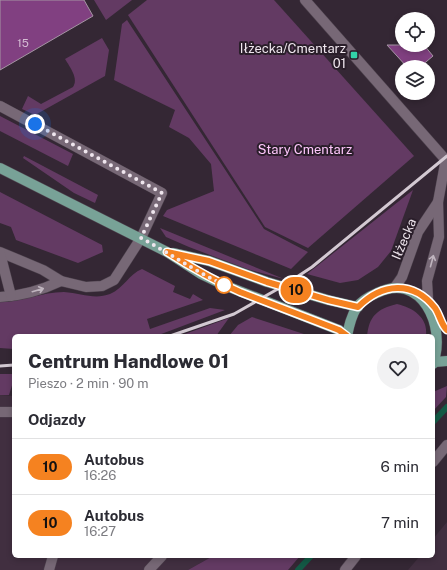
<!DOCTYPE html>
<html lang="pl">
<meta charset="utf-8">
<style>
body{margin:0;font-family:"Public Sans",sans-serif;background:#f2f2f3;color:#2b2b33;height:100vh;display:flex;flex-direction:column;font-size:15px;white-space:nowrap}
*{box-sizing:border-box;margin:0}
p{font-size:13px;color:#7c7c81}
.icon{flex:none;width:22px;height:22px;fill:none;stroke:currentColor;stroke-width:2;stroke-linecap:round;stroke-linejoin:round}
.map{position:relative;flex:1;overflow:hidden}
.sheet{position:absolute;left:12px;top:334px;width:423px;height:224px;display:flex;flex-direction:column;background:#fff;border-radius:6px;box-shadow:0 2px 6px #0003}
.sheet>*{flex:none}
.badge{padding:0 8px;border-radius:13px;font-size:14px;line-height:26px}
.tools{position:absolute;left:395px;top:12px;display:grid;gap:8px}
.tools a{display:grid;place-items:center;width:40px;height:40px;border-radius:50%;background:#fff;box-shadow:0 2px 6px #0003;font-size:20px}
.you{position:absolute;width:20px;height:20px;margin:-10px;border:3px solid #fff;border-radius:50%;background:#1a73e8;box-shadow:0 0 0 6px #1a73e833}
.map>.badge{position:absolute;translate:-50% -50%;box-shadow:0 0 0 2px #fff}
h2{padding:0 16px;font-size:15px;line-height:36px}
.round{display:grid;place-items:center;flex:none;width:42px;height:42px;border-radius:21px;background:#f2f2f3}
.head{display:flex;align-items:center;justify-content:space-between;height:68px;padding:0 16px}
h1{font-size:19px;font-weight:800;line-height:30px}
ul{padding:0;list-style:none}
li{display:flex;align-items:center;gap:12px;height:56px;padding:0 16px;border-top:1px solid #e1e1e2}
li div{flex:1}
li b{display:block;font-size:15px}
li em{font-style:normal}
li .badge{min-width:44px;font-weight:700;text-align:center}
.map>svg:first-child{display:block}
.built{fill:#412f40}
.green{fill:#633a63}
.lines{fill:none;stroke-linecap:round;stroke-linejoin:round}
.stream{stroke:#135945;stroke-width:6}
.building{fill:#814081;stroke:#a595a4}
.minor-casing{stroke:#4e434e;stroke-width:11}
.major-casing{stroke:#4e434e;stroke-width:11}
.minor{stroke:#776876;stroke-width:10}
.major{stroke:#78a297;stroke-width:10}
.rail{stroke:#d3c9d2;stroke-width:3}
.oneway{stroke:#bfb4be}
.line-casing{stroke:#fff;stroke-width:9}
.line{stroke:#f58220;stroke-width:6}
.walk{stroke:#efe6ee;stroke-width:4;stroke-dasharray:0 7.2}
.poi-dot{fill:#32d4a9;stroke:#2a1e2a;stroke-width:1.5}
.stop-dot{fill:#fff;stroke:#f58220;stroke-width:2}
.labels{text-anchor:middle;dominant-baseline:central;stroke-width:4;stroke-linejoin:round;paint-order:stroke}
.number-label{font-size:11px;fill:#d4bcd3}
.poi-label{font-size:13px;fill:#efe6ee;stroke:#2a1e2a;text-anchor:end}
.park-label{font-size:13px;fill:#fcc5fa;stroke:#2a1e2a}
.street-label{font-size:13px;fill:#efe6ee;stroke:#2a1e2a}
</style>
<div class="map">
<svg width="447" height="570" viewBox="0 0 447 570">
<rect width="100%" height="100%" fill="#342734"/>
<!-- built -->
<g class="built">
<polygon points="0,395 14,396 14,556 213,556 188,570 0,570"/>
<polygon points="447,522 447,570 408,570 420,556 433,556 433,539"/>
</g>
<!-- green -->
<g class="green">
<polygon points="94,0 132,0 106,20"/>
<polygon points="147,0 274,0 414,156 308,248 265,227 128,15"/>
<polygon points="127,20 264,229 308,252 291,269 163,216 167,210 214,191 211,164 189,138 169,127 175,110 114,80 122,24"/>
<path d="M102 38 109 50 105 76 35 115 22 109 28 96 41 104 73 87C79 79 70 67 65 59Z"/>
<polygon points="0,116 73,154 68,166 0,131"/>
<polygon points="24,156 98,195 95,203 74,193 23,158"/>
<polygon points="413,190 391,251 378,267 358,280 340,283 307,274"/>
<polygon points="0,192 102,245 103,252 78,263 16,240 11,227 0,223"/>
<polygon points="160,228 284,279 247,269 189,247 166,237"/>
<path d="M142 269 175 286 173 292 190 299 193 294 203 300 147 319 150 329 210 308 225 310 156 336H14V349L0 348V302C22 302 42 292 64 292 81 293 94 300 110 294 124 288 129 274 142 269Z"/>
<path d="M397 304C413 308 428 317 426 336H367C369 316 377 309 397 304Z"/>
<polygon points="252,317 307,335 310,336 229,336 238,325"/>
<polygon points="229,318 216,336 179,336 185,334"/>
<polygon points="0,374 14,374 14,379 9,395 0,395"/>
<polygon points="447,386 446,397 433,411 433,392"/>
<polygon points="213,556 300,556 288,570 188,570"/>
</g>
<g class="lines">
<!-- stream -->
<g class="stream">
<polyline points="433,422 447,407"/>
<polyline points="298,570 311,556"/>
</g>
</g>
<!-- building -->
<g class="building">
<polygon points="0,0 84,0 93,16 0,70"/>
<polygon points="387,45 424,45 433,56 420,67 407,67"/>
</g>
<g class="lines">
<defs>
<g id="minor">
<polyline points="305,0 444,158 445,164 438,202 439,237 427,281 428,299"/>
<polyline points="0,106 162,193 141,238 114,280 102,286 86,287 61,281"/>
<path d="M0 252 43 270 61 281C42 290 22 296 0 297"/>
<polyline points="0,253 11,296"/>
<polyline points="395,287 402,277 418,232 438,202"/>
<polyline points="0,412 14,412"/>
<polyline points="433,462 447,445"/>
<polyline points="49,570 53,556"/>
<polyline points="149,570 162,556"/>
<polyline points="345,570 356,556"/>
</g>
<g id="major">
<polyline points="0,168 167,252 201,274 224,285 339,330 347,336"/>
<polyline points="173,253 209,261 267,282 328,300 358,307"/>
<path d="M347 336C349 326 351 316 357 307 362 300 370 296 377 293 421 271 447 326 433 364"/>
<polyline points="435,362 447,361"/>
</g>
</defs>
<!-- minor casing -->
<use href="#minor" class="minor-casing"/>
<!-- major casing -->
<use href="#major" class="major-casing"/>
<!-- minor -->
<use href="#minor" class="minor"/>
<!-- major -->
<use href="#major" class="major"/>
<!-- rail -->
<g class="rail">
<polyline points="170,336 234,314 283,286 312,267 447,156"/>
<polyline points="0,366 14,365"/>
</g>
</g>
<!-- one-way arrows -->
<defs><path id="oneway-shaft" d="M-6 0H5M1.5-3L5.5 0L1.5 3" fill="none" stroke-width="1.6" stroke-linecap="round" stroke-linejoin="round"/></defs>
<g class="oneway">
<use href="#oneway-shaft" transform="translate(432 261) rotate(-75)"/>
<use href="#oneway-shaft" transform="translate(38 290) rotate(-16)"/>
</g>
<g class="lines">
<defs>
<path id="line" d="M347 336 339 330 240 292C213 280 192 268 167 252L209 261 267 282 328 300 358 307C382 283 413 280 435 308 440 315 441 325 447 330"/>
</defs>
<!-- line casing -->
<use href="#line" class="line-casing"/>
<!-- line -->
<use href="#line" class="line"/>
<!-- walk -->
<path class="walk" d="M35 124 162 193 141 238C169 253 195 271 224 285"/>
</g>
<!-- markers -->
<rect class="poi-dot" x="350" y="51" width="8" height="8" rx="2"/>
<circle class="stop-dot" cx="224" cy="285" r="8"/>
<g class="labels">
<!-- number labels -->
<g class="number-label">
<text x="23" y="43">15</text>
</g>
<!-- poi labels -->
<g class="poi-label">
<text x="346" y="48">Iłżecka/Cmentarz<tspan x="346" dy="15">01</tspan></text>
</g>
<!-- park labels -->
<g class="park-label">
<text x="305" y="149">Stary Cmentarz</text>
</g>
<!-- street labels -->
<g class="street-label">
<text transform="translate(404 239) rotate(-67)">Iłżecka</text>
</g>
</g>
</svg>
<div class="tools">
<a><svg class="icon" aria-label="locate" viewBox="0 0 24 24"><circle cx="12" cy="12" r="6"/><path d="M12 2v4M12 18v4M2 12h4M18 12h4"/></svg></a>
<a><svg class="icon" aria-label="layers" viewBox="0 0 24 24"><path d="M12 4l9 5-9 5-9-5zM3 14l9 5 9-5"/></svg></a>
</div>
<div class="you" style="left:35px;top:124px"></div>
<b class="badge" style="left:296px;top:290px;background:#f58220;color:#111">10</b>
<section class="sheet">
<div class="head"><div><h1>Centrum Handlowe 01</h1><p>Pieszo · 2 min · 90 m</p></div><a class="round"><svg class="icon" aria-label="heart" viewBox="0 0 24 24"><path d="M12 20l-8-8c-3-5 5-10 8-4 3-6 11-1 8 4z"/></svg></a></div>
<h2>Odjazdy</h2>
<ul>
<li><span class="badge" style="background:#f58220;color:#111">10</span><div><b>Autobus</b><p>16:26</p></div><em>6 min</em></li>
<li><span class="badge" style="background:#f58220;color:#111">10</span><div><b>Autobus</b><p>16:27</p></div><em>7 min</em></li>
</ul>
</section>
</div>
